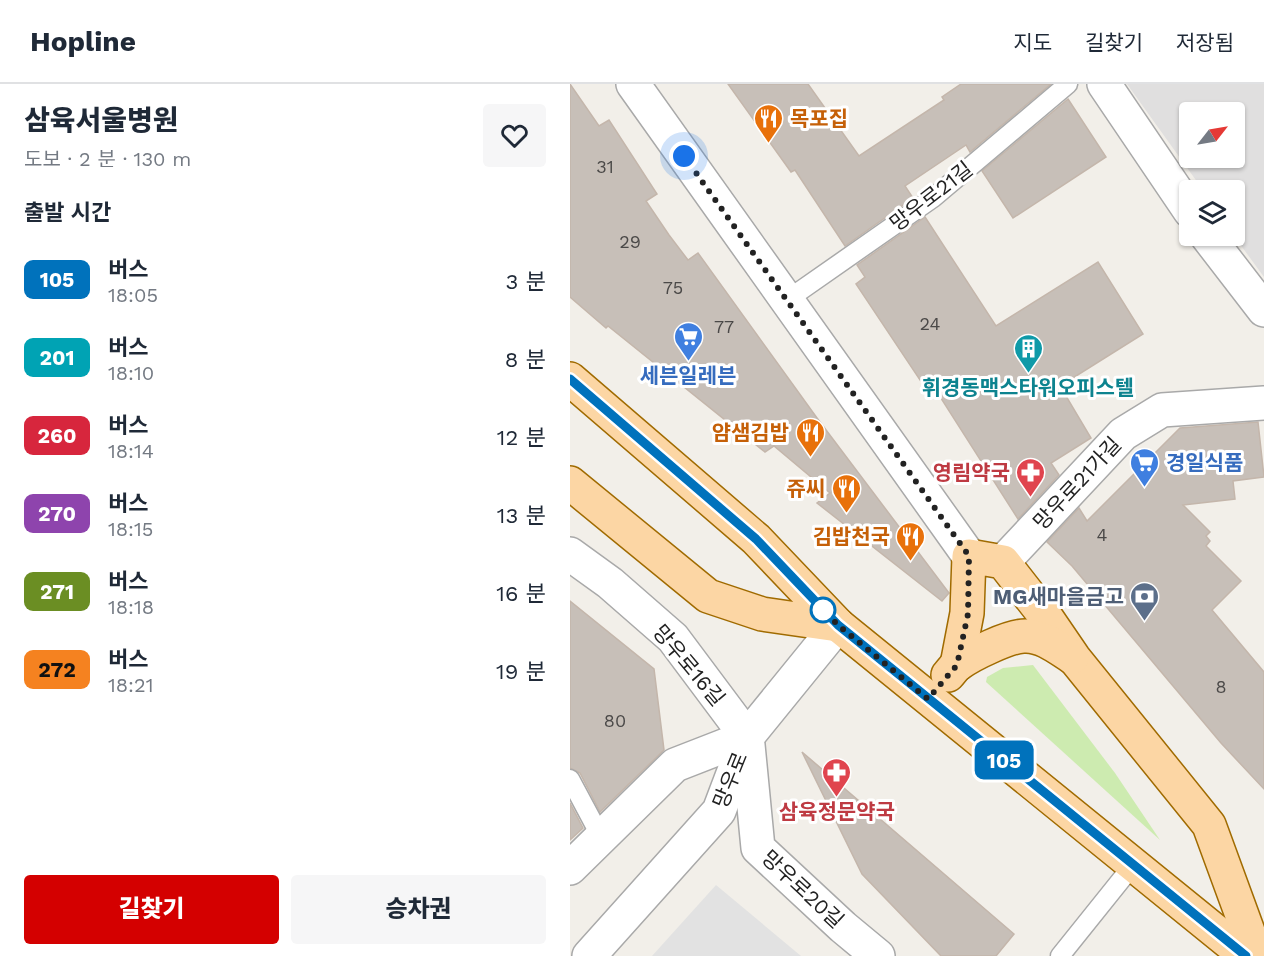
<!DOCTYPE html>
<html lang="ko">
<meta charset="utf-8">
<style>
body{margin:0;font-family:"Work Sans","Noto Sans KR",sans-serif;background:#f6f6f7;color:#1f2937;height:100vh;display:flex;flex-direction:column;font-size:22px;white-space:nowrap}
*{box-sizing:border-box;margin:0}
p{font-size:20px;color:#747a83}
.icon{flex:none;width:33px;height:33px;fill:none;stroke:currentColor;stroke-width:2;stroke-linecap:round;stroke-linejoin:round}
.map{position:relative;flex:1;overflow:hidden}
.sheet{display:flex;flex-direction:column;background:#fff;width:570px}
.sheet>*{flex:none}
.badge{padding:0 12px;border-radius:9px;font-size:21px;line-height:39px}
.needle{width:39px;rotate:59deg}
.fabs{position:absolute;left:609px;top:18px;display:grid;gap:12px}
.fabs a{display:grid;place-items:center;width:66px;height:66px;border-radius:6px;background:#fff;box-shadow:0 2px 4px #0004;font-size:30px}
.you{position:absolute;width:30px;height:30px;margin:-15px;border:4px solid #fff;border-radius:50%;background:#1a73e8;box-shadow:0 0 0 9px #1a73e833}
.map>.badge{position:absolute;translate:-50% -50%;box-shadow:0 0 0 3px #fff}
h2{padding:0 24px;font-size:22px;line-height:54px}
.round{display:grid;place-items:center;flex:none;width:63px;height:63px;border-radius:6px;background:#f6f6f7}
.overview{display:flex;align-items:center;justify-content:space-between;height:102px;padding:0 24px}
h1{font-size:28px;font-weight:800;line-height:45px}
.primary-button{display:flex;gap:12px;margin-top:auto;padding:12px 24px}
.primary-button a{flex:1;height:69px;border-radius:6px;background:#d40000;color:#fff;font-size:24px;font-weight:800;line-height:69px;text-align:center}
.primary-button a+a{background:#f6f6f7;color:#1f2937}
ul{padding:0;list-style:none}
li{display:flex;align-items:center;gap:18px;height:78px;padding:0 24px}
li div{flex:1}
li b{display:block;font-size:22px}
li em{font-style:normal}
li .badge{min-width:66px;font-weight:700;text-align:center}
header{display:flex;align-items:center;gap:36px;box-sizing:border-box;height:84px;padding:0 30px;background:#fff;border-bottom:2px solid #e0e1e3}
header strong{font-size:28px}
nav{display:flex;gap:33px;margin-inline-start:auto;font-size:21px}
main{display:flex;flex:1;min-height:0}
.map>svg:first-child{display:block}
.residential{fill:#e0dfdf;fill-rule:evenodd}
.grass{fill:#cdebb0}
.parking{fill:#e2e2e2}
.building{fill:#c7bfb8;stroke:#c4b6ab;stroke-width:1.5}
.lines{fill:none;stroke-linecap:round;stroke-linejoin:round}
.lane-casing{stroke:#a9a9a9;stroke-width:21}
.street-casing{stroke:#a9a9a9;stroke-width:36}
.primary-casing{stroke:#a06b00;stroke-width:36}
.lane{stroke:#fff;stroke-width:18}
.street{stroke:#fff;stroke-width:33}
.primary{stroke:#fcd6a4;stroke-width:33}
.line-casing{stroke:#fff;stroke-width:14}
.line{stroke:#0072bc;stroke-width:9}
.walk{stroke:#222;stroke-width:6;stroke-dasharray:0 10.8}
.stop-dot{fill:#fff;stroke:#0072bc;stroke-width:3}
.labels{text-anchor:middle;dominant-baseline:central;stroke-width:6;stroke-linejoin:round;paint-order:stroke}
.number-label{font-size:18px;fill:#4b4948}
.food-label{font-size:21px;font-weight:bold;fill:#c56008;stroke:#fff;text-anchor:end}
.street-label{font-size:21px;fill:#222;stroke:#fff}
.shop-label{font-size:21px;font-weight:bold;fill:#366cbe;stroke:#fff}
.culture-label{font-size:21px;font-weight:bold;fill:#0d838f;stroke:#fff}
.health-label{font-size:21px;font-weight:bold;fill:#be3a42;stroke:#fff;text-anchor:end}
.service-label{font-size:21px;font-weight:bold;fill:#4e5e75;stroke:#fff;text-anchor:end}
</style>
<header>
<strong>Hopline</strong>
<nav><a>지도</a><a>길찾기</a><a>저장됨</a></nav>
</header>
<main>
<section class="sheet">
<div class="overview"><div><h1>삼육서울병원</h1><p>도보 · 2 분 · 130 m</p></div><a class="round"><svg class="icon" aria-label="heart" viewBox="0 0 24 24"><path d="M12 20l-8-8c-3-5 5-10 8-4 3-6 11-1 8 4z"/></svg></a></div>
<h2>출발 시간</h2>
<ul>
<li><span class="badge" style="background:#0072bc;color:#fff">105</span><div><b>버스</b><p>18:05</p></div><em>3 분</em></li>
<li><span class="badge" style="background:#00a3b4;color:#fff">201</span><div><b>버스</b><p>18:10</p></div><em>8 분</em></li>
<li><span class="badge" style="background:#d7263d;color:#fff">260</span><div><b>버스</b><p>18:14</p></div><em>12 분</em></li>
<li><span class="badge" style="background:#8e44ad;color:#fff">270</span><div><b>버스</b><p>18:15</p></div><em>13 분</em></li>
<li><span class="badge" style="background:#6b8e23;color:#fff">271</span><div><b>버스</b><p>18:18</p></div><em>16 분</em></li>
<li><span class="badge" style="background:#f58220;color:#111">272</span><div><b>버스</b><p>18:21</p></div><em>19 분</em></li>
</ul>
<div class="primary-button"><a>길찾기</a><a>승차권</a></div>
</section>
<div class="map">
<svg width="694" height="872" viewBox="0 0 694 872">
<rect width="100%" height="100%" fill="#f2efe9"/>
<!-- residential -->
<path class="residential" d="M557 0H694V193L664 152V106H633ZM620 28H664V74H620Z"/>
<!-- grass -->
<polygon class="grass" points="463,581 545,689 590,756 416,598 417,593 433,584"/>
<!-- parking -->
<polygon class="parking" points="146,801 231,872 82,872"/>
<!-- building -->
<g class="building">
<polygon points="0,0 29,42 39,36 87,110 76,117 99,151 118,176 128,169 247,334 379,509 372,517 247,419 260,409 204,362 195,368 38,242 36,244 0,213"/>
<polygon points="158,0 238,0 289,72 374,16 372,13 391,0 481,0 400,68 396,61 335,102 343,114 275,162 225,86 221,88"/>
<polygon points="498,15 536,73 443,134 412,87"/>
<polygon points="355,133 426,242 528,178 573,250 490,302 521,354 481,379 489,391 448,435 362,300 356,305 286,200 295,193 287,181"/>
<polygon points="688,338 694,393 663,397 665,415 613,421 640,448 636,452 640,457 636,462 671,497 642,526 694,588 694,705 651,659 502,482 477,458 509,424 517,437 610,344"/>
<polygon points="0,517 84,585 94,666 30,728 10,689 0,684"/>
<polygon points="232,668 444,850 426,872 371,872 292,790"/>
<polygon points="0,719 13,744 0,756"/>
</g>
<g class="lines">
<defs>
<g id="lane">
<polyline points="217,216 363,114 498,0"/>
<polyline points="0,695 31,753"/>
<polyline points="490,872 563,781"/>
</g>
<g id="street">
<polyline points="63,0 399,472"/>
<polyline points="534,0 620,127"/>
<polyline points="637,152 694,226"/>
<polyline points="0,470 40,499 103,554 177,653"/>
<polyline points="433,478 553,350 592,326 694,319"/>
<polyline points="178,661 188,764 273,843 308,872"/>
<polyline points="0,784 105,681 177,653"/>
<polyline points="19,872 149,727 177,653 268,541"/>
</g>
<g id="primary">
<polyline points="0,295 186,455 268,541 676,872"/>
<polyline points="0,399 138,512 192,530 268,541"/>
<polyline points="387,581 397,529 399,472 433,478 476,533 504,574 639,741 687,872"/>
<path d="M378 591C381 588 384 583 387 581 400 571 441 551 456 552 473 552 488 564 502 573"/>
</g>
</defs>
<!-- lane casing -->
<use href="#lane" class="lane-casing"/>
<!-- street casing -->
<use href="#street" class="street-casing"/>
<!-- primary casing -->
<use href="#primary" class="primary-casing"/>
<!-- lane -->
<use href="#lane" class="lane"/>
<!-- street -->
<use href="#street" class="street"/>
<!-- primary -->
<use href="#primary" class="primary"/>
</g>
<g class="lines">
<defs>
<polyline id="line" points="0,295 186,455 268,541 676,872"/>
</defs>
<!-- line casing -->
<use href="#line" class="line-casing"/>
<!-- line -->
<use href="#line" class="line"/>
<!-- walk -->
<polyline class="walk" points="114,72 399,472 398,530 387,581 358,615 268,541 253,526"/>
</g>
<!-- icons -->
<defs>
<symbol id="restaurant-pin" viewBox="-11 -11 22 30"><path d="M0 17L-7.5 6A9.5 9.5 0 1 1 7.5 6Z" fill="#e8710a" stroke="#fff"/><path d="M-5-6h1v4h1v-4h1v4h1v-4h1v5L-1.5 .5V6h-2V.5L-5-1ZM5-6V6H3V1.5H1.5Q1.5-4 5-6Z" fill="#fff"/></symbol>
<symbol id="supermarket-pin" viewBox="-11 -11 22 30"><path d="M0 17L-7.5 6A9.5 9.5 0 1 1 7.5 6Z" fill="#3f7fe0" stroke="#fff"/><path d="M-6-5.5h2.5l.6 2H6L4.5 2H-2.5L-4.4-4H-6ZM-1.5 3.2a1.3 1.3 0 1 0 .1 0ZM3 3.2a1.3 1.3 0 1 0 .1 0Z" fill="#fff"/></symbol>
<symbol id="building-pin" viewBox="-11 -11 22 30"><path d="M0 17L-7.5 6A9.5 9.5 0 1 1 7.5 6Z" fill="#0f9aa8" stroke="#fff"/><path d="M-4-6H4V6H1V3H-1V6H-4ZM-2.5-4.3h1.7v1.8h-1.7ZM.8-4.3h1.7v1.8H.8ZM-2.5-1h1.7V.8h-1.7ZM.8-1h1.7V.8H.8Z" fill="#fff"/></symbol>
<symbol id="pharmacy-pin" viewBox="-11 -11 22 30"><path d="M0 17L-7.5 6A9.5 9.5 0 1 1 7.5 6Z" fill="#e0444e" stroke="#fff"/><path d="M-2-6h4v4h4v4h-4v4h-4v-4h-4v-4h4Z" fill="#fff"/></symbol>
<symbol id="bank-pin" viewBox="-11 -11 22 30"><path d="M0 17L-7.5 6A9.5 9.5 0 1 1 7.5 6Z" fill="#5c6f8a" stroke="#fff"/><path d="M-6-4H6V4H-6ZM0-2.3a2.3 2.3 0 1 0 0 4.6a2.3 2.3 0 1 0 0-4.6Z" fill="#fff"/></symbol>
</defs>
<g fill-rule="evenodd">
<use href="#restaurant-pin" x="182" y="18" width="33" height="45"/>
<use href="#supermarket-pin" x="102" y="236" width="33" height="45"/>
<use href="#building-pin" x="442" y="248" width="33" height="45"/>
<use href="#restaurant-pin" x="224" y="332" width="33" height="45"/>
<use href="#supermarket-pin" x="558" y="362" width="33" height="45"/>
<use href="#pharmacy-pin" x="444" y="372" width="33" height="45"/>
<use href="#restaurant-pin" x="260" y="388" width="33" height="45"/>
<use href="#restaurant-pin" x="324" y="436" width="33" height="45"/>
<use href="#bank-pin" x="558" y="496" width="33" height="45"/>
<use href="#pharmacy-pin" x="250" y="672" width="33" height="45"/>
</g>
<!-- markers -->
<circle class="stop-dot" cx="253" cy="526" r="12"/>
<g class="labels">
<!-- number labels -->
<g class="number-label">
<text x="35" y="82">31</text>
<text x="60" y="157">29</text>
<text x="103" y="203">75</text>
<text x="360" y="239">24</text>
<text x="154" y="242">77</text>
<text x="532" y="450">4</text>
<text x="651" y="602">8</text>
<text x="45" y="636">80</text>
</g>
<!-- food labels -->
<g class="food-label">
<text x="220" y="34" text-anchor="start">목포집</text>
<text x="219" y="348">얌샘김밥</text>
<text x="255" y="404">쥬씨</text>
<text x="320" y="452">김밥천국</text>
</g>
<!-- street labels -->
<g class="street-label">
<text transform="translate(361 112) rotate(-38)">망우로21길</text>
<text transform="translate(507 399) rotate(-47)">망우로21가길</text>
<text transform="translate(119 581) rotate(50)">망우로16길</text>
<text transform="translate(160 696) rotate(-68)">망우로</text>
<text transform="translate(233 805) rotate(43)">망우로20길</text>
</g>
<!-- shop labels -->
<g class="shop-label">
<text x="118" y="291">세븐일레븐</text>
<text x="596" y="378" text-anchor="start">경일식품</text>
</g>
<!-- culture labels -->
<g class="culture-label">
<text x="458" y="303">휘경동맥스타워오피스텔</text>
</g>
<!-- health labels -->
<g class="health-label">
<text x="440" y="388">영림약국</text>
<text x="267" y="727" text-anchor="middle">삼육정문약국</text>
</g>
<!-- service labels -->
<g class="service-label">
<text x="554" y="512">MG새마을금고</text>
</g>
</g>
</svg>
<div class="fabs">
<a><svg class="needle" viewBox="-14 -14 28 28"><path d="M0-13l5 13h-10z" fill="#e53935"/><path d="M0 13l5-13h-10z" fill="#747a83"/></svg></a>
<a><svg class="icon" aria-label="layers" viewBox="0 0 24 24"><path d="M12 4l9 5-9 5-9-5zM3 14l9 5 9-5"/></svg></a>
</div>
<div class="you" style="left:114px;top:72px"></div>
<b class="badge" style="left:434px;top:676px;background:#0072bc;color:#fff">105</b>
</div>
</main>
